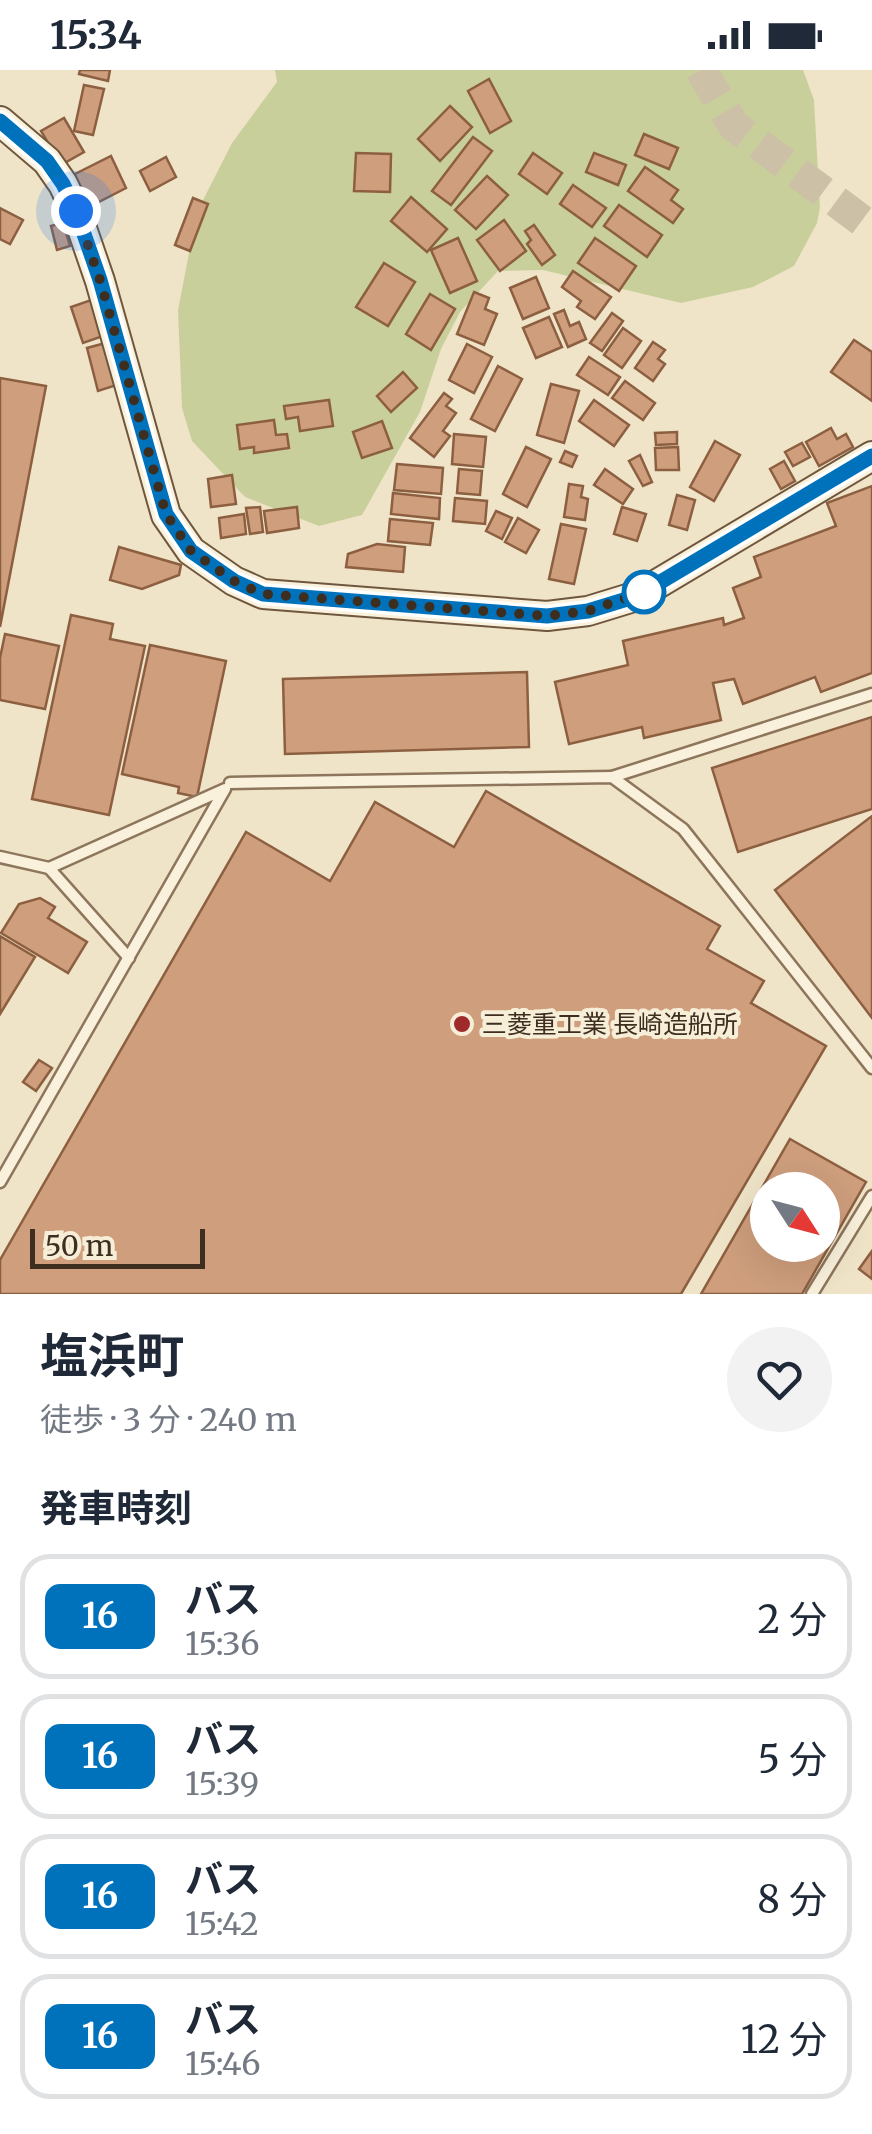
<!DOCTYPE html>
<html lang="ja">
<meta charset="utf-8">
<style>
body{margin:0;font-family:Merriweather,"Noto Sans JP",serif;background:#f2f2f3;color:#1f2937;height:100vh;display:flex;flex-direction:column;font-size:38px;white-space:nowrap}
*{box-sizing:border-box;margin:0}
p{font-size:32px;color:#747a83}
.icon{flex:none;width:55px;height:55px;fill:none;stroke:currentColor;stroke-width:2;stroke-linecap:round;stroke-linejoin:round}
.map{position:relative;height:1224px;overflow:hidden}
.sheet{display:flex;flex-direction:column;background:#fff;flex:1}
.sheet>*{flex:none}
.badge{padding:0 20px;border-radius:15px;font-size:35px;line-height:65px}
.needle{width:65px;rotate:126deg}
.fabs{position:absolute;left:750px;top:1102px;display:grid;gap:20px}
.fabs a{display:grid;place-items:center;width:90px;height:90px;border-radius:50%;background:#fff;box-shadow:0 10px 40px #0002;font-size:50px}
.scale{position:absolute;left:30px;bottom:25px;width:175px;box-sizing:border-box;padding-left:10px;border:5px solid #3d2e20;border-top:0;font-size:28px;line-height:35px;white-space:nowrap;color:#3d2e20;-webkit-text-stroke:8px #f7eed8;paint-order:stroke}
.you{position:absolute;width:50px;height:50px;margin:-25px;border:8px solid #fff;border-radius:50%;background:#1a73e8;box-shadow:0 0 0 15px #1a73e833}
.map>.badge{position:absolute;translate:-50% -50%;box-shadow:0 0 0 5px #fff}
h2{padding:0 40px;font-size:38px;line-height:90px}
.round{display:grid;place-items:center;flex:none;width:105px;height:105px;border-radius:52px;background:#f2f2f3}
.overview{display:flex;align-items:center;justify-content:space-between;height:170px;padding:0 40px}
h1{font-size:48px;font-weight:700;line-height:75px}
ul{padding:0;list-style:none}
li{display:flex;align-items:center;gap:30px;height:125px;margin:0 20px 15px;padding:0 20px;border:5px solid #e0e1e3;border-radius:30px}
li div{flex:1}
li b{display:block;font-size:38px}
li em{font-style:normal}
li .badge{min-width:110px;font-weight:700;text-align:center}
.status{display:flex;justify-content:space-between;align-items:center;height:70px;padding:0 50px;background:#fff;direction:ltr}
.status svg{height:28px;fill:currentColor}
.map>svg:first-child{display:block}
.green{fill:#c9cf9b}
.building{fill:#cf9f7d;stroke:#8d5f41;stroke-width:2.5;fill-rule:evenodd}
.lines{fill:none;stroke-linecap:round;stroke-linejoin:round}
.trunk-tunnel{stroke:#ccc0a6;stroke-width:32;stroke-dasharray:32 16;stroke-linecap:butt}
.service-casing{stroke:#8d765c;stroke-width:15}
.secondary-casing{stroke:#6f573f;stroke-width:32}
.service{stroke:#faf1dc;stroke-width:10}
.secondary{stroke:#faf1dc;stroke-width:28}
.line-casing{stroke:#fff;stroke-width:22}
.line{stroke:#0072bc;stroke-width:15}
.walk{stroke:#3d2e20;stroke-width:10;stroke-dasharray:0 18}
.stop-dot{fill:#fff;stroke:#0072bc;stroke-width:5}
.poi-dot{fill:#9e2a2b;stroke:#f7eed8;stroke-width:4}
.labels{text-anchor:middle;dominant-baseline:central;stroke-width:8;stroke-linejoin:round;paint-order:stroke}
.poi-label{font-size:25px;fill:#3d2e20;stroke:#f7eed8;text-anchor:start}
</style>
<div class="status"><b>15:34</b><svg viewBox="0 0 49 12"><path d="M0 12V9h3v3zM5 12V6h3v6zM10 12V3h3v9zM15 12V0h3v12zM26 1h20v11H26zM47 4h2v5h-2z"/></svg></div>
<div class="map">
<svg width="872" height="1224" viewBox="0 0 872 1224">
<rect width="100%" height="100%" fill="#f0e4c8"/>
<!-- green -->
<polygon class="green" points="275,0 803,0 814,30 820,138 817,153 794,196 753,217 681,233 543,200 498,201 460,242 441,279 420,342 362,445 319,456 245,427 192,371 182,338 178,240 197,142 232,73 277,12"/>
<!-- building -->
<g class="building">
<polygon points="80,0 110,0 108,11 79,4"/>
<polygon points="489,9 511,51 490,63 468,21"/>
<polygon points="84,15 104,19 93,65 74,61"/>
<polygon points="450,36 472,57 440,91 418,69"/>
<polygon points="64,48 84,82 61,95 41,61"/>
<polygon points="644,64 678,78 669,99 635,85"/>
<polygon points="473,67 492,81 451,135 432,121"/>
<polygon points="356,83 391,84 390,122 354,121"/>
<polygon points="533,83 562,103 547,124 519,104"/>
<polygon points="594,83 626,95 618,115 586,102"/>
<polygon points="111,86 126,118 89,137 73,105"/>
<polygon points="166,87 176,107 150,121 140,101"/>
<polygon points="645,97 678,120 671,130 683,139 673,153 628,121"/>
<polygon points="487,106 508,125 476,159 455,140"/>
<polygon points="573,115 606,138 592,157 560,134"/>
<polygon points="411,127 447,159 427,182 391,151"/>
<polygon points="193,128 208,134 190,181 175,175"/>
<polygon points="619,135 662,165 647,187 604,156"/>
<polygon points="0,138 23,150 10,174 0,169"/>
<polygon points="504,150 526,181 500,201 477,170"/>
<polygon points="63,153 70,176 57,180 51,156"/>
<polygon points="534,155 555,185 542,195 527,174 531,170 525,161"/>
<polygon points="458,168 477,211 450,223 431,180"/>
<polygon points="595,168 636,196 619,221 578,193"/>
<polygon points="384,193 415,212 388,256 356,237"/>
<polygon points="573,201 611,227 595,249 577,237 581,231 562,217"/>
<polygon points="536,207 549,238 523,249 510,218"/>
<polygon points="474,222 489,228 485,239 497,244 484,275 457,264"/>
<polygon points="430,224 455,239 431,280 406,264"/>
<polygon points="94,229 106,265 83,273 71,237"/>
<polygon points="564,240 570,256 579,252 586,269 568,277 554,244"/>
<polygon points="612,243 623,251 602,281 590,273"/>
<polygon points="549,247 562,277 536,288 523,258"/>
<polygon points="623,258 641,271 622,298 604,285"/>
<polygon points="854,270 872,282 872,331 831,302"/>
<polygon points="109,272 120,314 98,321 87,278"/>
<polygon points="653,272 665,280 658,289 665,294 653,311 635,298"/>
<polygon points="467,274 492,287 474,323 449,310"/>
<polygon points="589,287 620,307 608,325 577,305"/>
<polygon points="498,296 522,309 495,361 471,349"/>
<polygon points="403,302 417,318 391,342 377,326"/>
<polygon points="0,308 46,316 0,557"/>
<polygon points="625,311 655,333 643,350 612,328"/>
<polygon points="551,314 579,321 564,373 537,365"/>
<polygon points="444,323 452,329 446,336 456,343 443,361 450,366 434,387 410,368"/>
<polygon points="329,330 333,356 300,361 298,347 286,349 284,336"/>
<polygon points="594,330 629,355 614,376 579,351"/>
<polygon points="274,350 276,365 287,364 289,378 254,383 254,377 240,379 237,355"/>
<polygon points="382,351 392,378 362,388 353,362"/>
<polygon points="831,358 837,369 846,364 853,377 819,396 806,372"/>
<polygon points="677,362 677,374 656,375 655,363"/>
<polygon points="454,364 486,367 483,397 452,394"/>
<polygon points="715,371 740,385 714,431 690,417"/>
<polygon points="802,373 810,387 793,396 785,382"/>
<polygon points="526,377 551,389 527,437 503,424"/>
<polygon points="678,377 679,400 656,400 655,378"/>
<polygon points="565,381 577,386 572,397 560,392"/>
<polygon points="640,385 652,412 643,416 629,391"/>
<polygon points="784,391 795,411 781,419 770,399"/>
<polygon points="397,394 443,398 441,424 394,420"/>
<polygon points="459,399 482,401 480,425 457,423"/>
<polygon points="605,399 633,419 623,434 594,415"/>
<polygon points="232,405 236,434 211,437 208,409"/>
<polygon points="569,414 583,416 581,427 588,429 585,450 564,447"/>
<polygon points="872,416 872,603 821,622 815,607 743,634 734,609 713,613 721,650 644,668 642,657 569,674 555,612 628,595 623,571 723,548 724,555 744,548 733,518 761,507 754,487 836,456 827,433"/>
<polygon points="393,423 440,428 439,449 391,444"/>
<polygon points="677,425 695,430 687,460 669,455"/>
<polygon points="455,428 487,431 485,454 453,451"/>
<polygon points="260,437 263,462 250,464 246,438"/>
<polygon points="297,437 299,458 267,463 264,441"/>
<polygon points="622,437 646,444 637,471 614,464"/>
<polygon points="496,441 512,448 502,469 486,461"/>
<polygon points="244,444 246,464 221,468 219,448"/>
<polygon points="518,448 539,460 526,483 505,472"/>
<polygon points="390,449 433,453 430,475 388,471"/>
<polygon points="561,454 586,459 574,514 549,509"/>
<polygon points="377,474 405,477 403,502 346,497 348,484"/>
<polygon points="119,477 181,495 179,505 142,519 110,510"/>
<polygon points="71,545 113,554 110,569 145,576 109,745 32,729"/>
<polygon points="5,564 59,576 45,639 0,630 0,588"/>
<polygon points="150,575 226,591 197,727 178,723 179,717 122,704"/>
<polygon points="527,602 529,677 285,684 283,609"/>
<polygon points="872,647 872,739 738,782 712,698"/>
<polygon points="486,721 720,856 707,879 764,911 751,933 826,976 681,1224 0,1224 0,1190 246,762 330,811 375,732 454,777"/>
<polygon points="872,746 872,948 775,820"/>
<polygon points="40,828 55,837 48,848 87,872 68,903 1,863 19,834"/>
<polygon points="0,866 35,887 0,944"/>
<polygon points="39,990 52,998 36,1021 23,1012"/>
<path d="M790 1069 866 1112 802 1224H701ZM768 1120H822V1175H768Z"/>
<polygon points="872,1181 872,1209 859,1199"/>
</g>
<g class="lines">
<!-- trunk-tunnel -->
<polyline class="trunk-tunnel" points="701,0 734,56 872,158"/>
<defs>
<g id="service">
<polyline points="612,707 872,624"/>
<polyline points="230,713 612,707 683,759 872,998"/>
<polyline points="0,787 49,798 225,719 0,1112"/>
<polyline points="49,798 129,888"/>
<polyline points="812,1224 872,1126"/>
</g>
<polyline id="secondary" points="0,51 47,91 63,114 76,141 100,211 166,445 191,481 234,511 263,524 547,546 588,541 637,526 872,386"/>
</defs>
<!-- service casing -->
<use href="#service" class="service-casing"/>
<!-- secondary casing -->
<use href="#secondary" class="secondary-casing"/>
<!-- service -->
<use href="#service" class="service"/>
<!-- secondary -->
<use href="#secondary" class="secondary"/>
</g>
<g class="lines">
<defs>
<polyline id="line" points="0,51 47,91 63,114 76,141 100,210 166,444 191,481 234,511 263,524 547,546 588,541 637,526 872,386"/>
</defs>
<!-- line casing -->
<use href="#line" class="line-casing"/>
<!-- line -->
<use href="#line" class="line"/>
<!-- walk -->
<polyline class="walk" points="76,141 100,210 166,444 191,481 234,511 263,524 547,546 588,541 644,522"/>
</g>
<!-- markers -->
<circle class="stop-dot" cx="644" cy="522" r="20"/>
<circle class="poi-dot" cx="462" cy="954" r="10"/>
<g class="labels">
<!-- poi labels -->
<g class="poi-label">
<text x="482" y="954">三菱重工業 長崎造船所</text>
</g>
</g>
</svg>
<div class="fabs">
<a><svg class="needle" viewBox="-14 -14 28 28"><path d="M0-13l5 13h-10z" fill="#e53935"/><path d="M0 13l5-13h-10z" fill="#747a83"/></svg></a>
</div>
<div class="scale">50 m</div>
<div class="you" style="left:76px;top:141px"></div>
</div>
<section class="sheet">
<div class="overview"><div><h1>塩浜町</h1><p>徒歩 · 3 分 · 240 m</p></div><a class="round"><svg class="icon" aria-label="heart" viewBox="0 0 24 24"><path d="M12 20l-8-8c-3-5 5-10 8-4 3-6 11-1 8 4z"/></svg></a></div>
<h2>発車時刻</h2>
<ul>
<li><span class="badge" style="background:#0072bc;color:#fff">16</span><div><b>バス</b><p>15:36</p></div><em>2 分</em></li>
<li><span class="badge" style="background:#0072bc;color:#fff">16</span><div><b>バス</b><p>15:39</p></div><em>5 分</em></li>
<li><span class="badge" style="background:#0072bc;color:#fff">16</span><div><b>バス</b><p>15:42</p></div><em>8 分</em></li>
<li><span class="badge" style="background:#0072bc;color:#fff">16</span><div><b>バス</b><p>15:46</p></div><em>12 分</em></li>
</ul>
</section>
